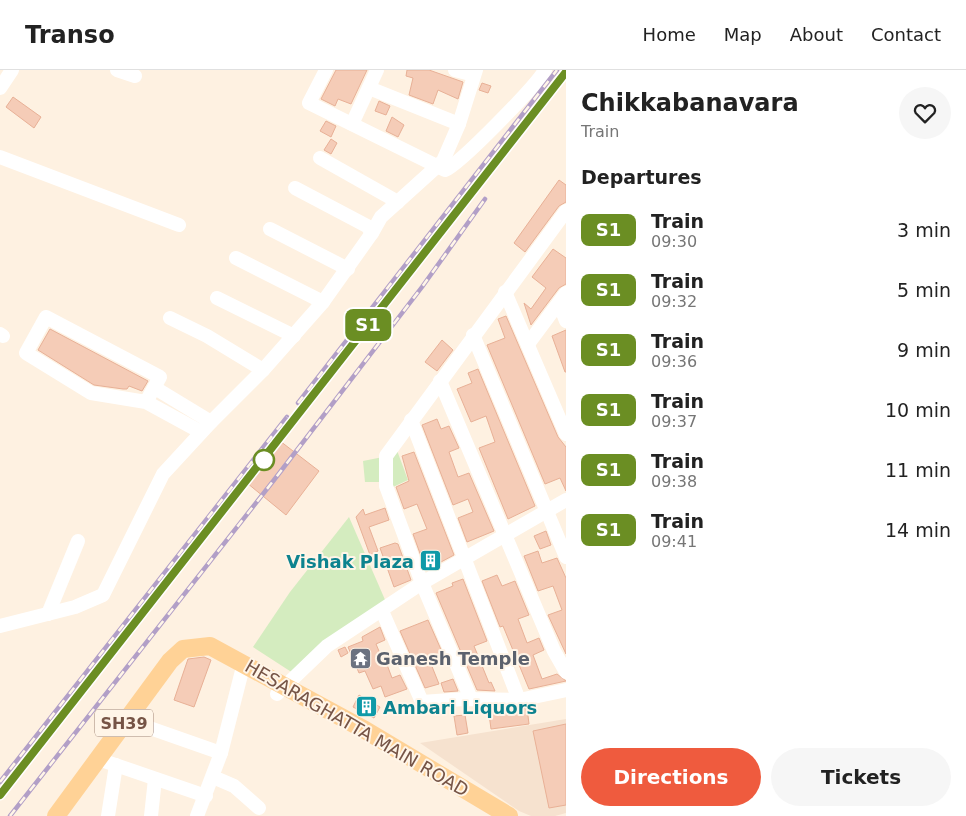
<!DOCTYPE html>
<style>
body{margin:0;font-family:"DejaVu Sans",sans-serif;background:#f6f6f6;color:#222;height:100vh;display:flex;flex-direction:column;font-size:19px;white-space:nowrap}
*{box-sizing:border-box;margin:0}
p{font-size:16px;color:#767676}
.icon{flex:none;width:28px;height:28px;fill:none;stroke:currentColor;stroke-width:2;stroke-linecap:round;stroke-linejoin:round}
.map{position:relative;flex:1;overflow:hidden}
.drawer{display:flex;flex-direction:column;background:#fff;width:400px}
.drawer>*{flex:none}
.badge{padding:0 10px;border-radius:8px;font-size:18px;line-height:32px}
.map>.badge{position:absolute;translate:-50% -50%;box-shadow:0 0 0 2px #fff}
h2{padding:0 15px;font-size:19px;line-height:45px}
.round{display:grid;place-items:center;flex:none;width:52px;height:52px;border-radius:26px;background:#f6f6f6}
.summary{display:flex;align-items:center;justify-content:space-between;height:85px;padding:0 15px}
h1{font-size:24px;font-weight:700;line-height:38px}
.action{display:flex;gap:10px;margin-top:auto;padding:10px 15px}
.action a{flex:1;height:58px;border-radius:30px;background:#ef5b3e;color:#fff;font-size:20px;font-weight:700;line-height:58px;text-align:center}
.action a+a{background:#f6f6f6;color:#222}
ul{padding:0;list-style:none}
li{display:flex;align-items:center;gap:15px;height:60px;padding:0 15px}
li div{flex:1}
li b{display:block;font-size:19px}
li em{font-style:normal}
li .badge{min-width:55px;font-weight:700;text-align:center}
header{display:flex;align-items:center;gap:30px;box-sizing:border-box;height:70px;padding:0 25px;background:#fff;border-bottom:1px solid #e0e0e0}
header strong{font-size:24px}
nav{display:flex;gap:28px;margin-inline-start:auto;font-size:18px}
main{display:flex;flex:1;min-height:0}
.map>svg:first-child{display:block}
.residential{fill:#f6e2cf}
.green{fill:#d4ecbf}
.building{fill:#f5ccb7;stroke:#e8b096}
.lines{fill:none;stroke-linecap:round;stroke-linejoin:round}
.minor{stroke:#fff;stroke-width:14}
.major{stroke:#ffd296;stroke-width:18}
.rail-casing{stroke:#b29fc7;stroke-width:4.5}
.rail{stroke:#fff5e8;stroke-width:2.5;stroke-dasharray:8;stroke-linecap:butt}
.line-casing{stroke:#fff;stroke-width:11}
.line{stroke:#6b8e23;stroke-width:8}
.stop-dot{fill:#fff;stroke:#6b8e23;stroke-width:2.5}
.labels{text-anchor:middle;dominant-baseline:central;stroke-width:4;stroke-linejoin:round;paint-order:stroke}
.shield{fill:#fff5e8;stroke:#9f8477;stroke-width:1}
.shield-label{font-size:16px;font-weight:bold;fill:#765446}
.culture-label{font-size:18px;font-weight:bold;fill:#0d838f;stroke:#fff5e8;text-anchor:end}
.worship-label{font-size:18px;font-weight:bold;fill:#5b616d;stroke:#fff5e8;text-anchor:start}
.street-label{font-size:18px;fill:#765446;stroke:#fff5e8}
</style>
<header>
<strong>Transo</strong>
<nav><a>Home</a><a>Map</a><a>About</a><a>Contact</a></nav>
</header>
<main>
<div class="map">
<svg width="566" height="746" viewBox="0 0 566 746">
<rect width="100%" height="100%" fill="#fef1e1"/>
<!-- residential -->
<polygon class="residential" points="566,649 566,743 555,746 531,746 519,741 420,673"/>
<!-- green -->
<g class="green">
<polygon points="395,375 408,410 393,417 387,415"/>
<polygon points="383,387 384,412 365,412 363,391"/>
<polygon points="349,447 386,532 296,605 253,577 290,522"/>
</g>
<!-- building -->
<g class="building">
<polygon points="336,0 367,0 351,34 338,29 335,36 321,29"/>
<polygon points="407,0 429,0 463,12 458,29 438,20 433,34 409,25 413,8 406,6"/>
<polygon points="482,13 491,16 488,23 479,20"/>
<polygon points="13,27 41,47 34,58 6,37"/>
<polygon points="379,31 390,36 386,45 375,41"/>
<polygon points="392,47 404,55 398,67 386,61"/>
<polygon points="326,51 336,56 331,67 320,61"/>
<polygon points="331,69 337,73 331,84 324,80"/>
<polygon points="559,110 566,115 566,132 559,136 525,182 514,173"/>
<polygon points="553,179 566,188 566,214 559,218 531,255 524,233 531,239 546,218 532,207"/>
<polygon points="506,246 558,367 566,377 566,421 560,408 545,414 487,275 505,268 498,249"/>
<polygon points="50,259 148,311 142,321 129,316 127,319 123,319 94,315 38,280"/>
<polygon points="566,260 566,302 565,302 552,266"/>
<polygon points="442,270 453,280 437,301 425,292"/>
<polygon points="478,299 535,436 508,449 479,378 495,372 486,346 471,352 457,319 472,313 468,303"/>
<polygon points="437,349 441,359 449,356 459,378 449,382 458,407 469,403 494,461 467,472 458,448 473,442 468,429 453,435 422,355"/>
<polygon points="280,371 319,401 286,445 247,413"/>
<polygon points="414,382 454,485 426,500 413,464 427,459 417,434 404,439 396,417 409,411 402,386"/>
<polygon points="385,438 389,450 369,457 378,481 370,485 356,447 363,439 365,445"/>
<polygon points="546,461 551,475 540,479 534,466"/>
<polygon points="395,473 398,474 411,510 394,517 380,478"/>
<polygon points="538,481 542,493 557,488 566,508 566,584 548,545 562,540 553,516 538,521 524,486"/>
<polygon points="497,505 502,516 515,511 529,545 518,549 527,573 539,568 544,580 533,585 542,609 557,604 566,611 529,619 503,556 500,557 482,511"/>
<polygon points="463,509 487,571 474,576 489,613 491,612 495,621 477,620 436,523 453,516 452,513"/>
<polygon points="428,550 443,584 429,589 439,614 425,618 400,561"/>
<polygon points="380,557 385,570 376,574 384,593 386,592 392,608 400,605 407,619 385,627 381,616 373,619 365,601 359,603 348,577 363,571 362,567"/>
<polygon points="345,577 348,583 341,587 338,580"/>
<polygon points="204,587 211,590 194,637 174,630 188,589"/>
<polygon points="453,609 458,621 444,622 441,613"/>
<polygon points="359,625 380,637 374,648 353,637"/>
<polygon points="527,638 529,654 491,659 489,644"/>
<polygon points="465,645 468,663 457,665 454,646"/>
<polygon points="566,654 566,735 549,738 533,661"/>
</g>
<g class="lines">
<!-- minor -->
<g class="minor">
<polyline points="117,0 135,6"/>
<path d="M326 0 309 33 445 100C460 94 536 16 545 0"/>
<polyline points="455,0 474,5"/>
<polyline points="0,18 12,0"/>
<polyline points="369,18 459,54"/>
<polyline points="352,54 377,0"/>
<polyline points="0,87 179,155"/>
<polyline points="320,88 398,132"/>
<polyline points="295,118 367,156 372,163"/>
<polyline points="270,159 348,199"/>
<polyline points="236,188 323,232"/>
<polyline points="505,222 566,364"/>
<polyline points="217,228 294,266"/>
<polyline points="559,233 566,251"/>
<polyline points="170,248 207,266 263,300"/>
<polyline points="0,264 3,266"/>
<polyline points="473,265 566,487"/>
<polyline points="528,274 566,223"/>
<polyline points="440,311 554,581 566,602"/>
<polyline points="155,318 211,352"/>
<polyline points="146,332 160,307 46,247 26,283 91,323 146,332 201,362"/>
<polyline points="411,350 519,630"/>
<polyline points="382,541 422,632 464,629 519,630 566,620"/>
<polyline points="48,544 78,471"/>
<polyline points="0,556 75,537 103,525 163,404 211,352 263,300 323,232 372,163 381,147 443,91 459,54 476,0"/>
<polyline points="277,624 327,576 422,513 566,430"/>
<polyline points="471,629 422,513 386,416 386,386 566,141"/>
<polyline points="127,650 221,683"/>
<polyline points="98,689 206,726"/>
<polyline points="213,707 234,716 259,738"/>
<polyline points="108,746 116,695"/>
<polyline points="151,746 155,709"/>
<polyline points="197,746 221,683 244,593"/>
</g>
<!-- major -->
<polyline class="major" points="56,746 170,591 183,579 210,576 365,660 509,746"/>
<defs>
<g id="rail">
<polyline points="298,333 557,0"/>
<polyline points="0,712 287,347"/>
<polyline points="0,725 566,2"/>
<polyline points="10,746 274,410 422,217 485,129"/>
</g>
</defs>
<!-- rail casing -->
<use href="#rail" class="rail-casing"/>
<!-- rail -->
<use href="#rail" class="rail"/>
</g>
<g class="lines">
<defs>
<polyline id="line" points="0,725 566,2"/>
</defs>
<!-- line casing -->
<use href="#line" class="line-casing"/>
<!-- line -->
<use href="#line" class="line"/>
</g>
<!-- icons -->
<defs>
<symbol id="building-square" viewBox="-11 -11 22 22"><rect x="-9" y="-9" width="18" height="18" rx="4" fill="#0f9aa8" stroke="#fff5e8"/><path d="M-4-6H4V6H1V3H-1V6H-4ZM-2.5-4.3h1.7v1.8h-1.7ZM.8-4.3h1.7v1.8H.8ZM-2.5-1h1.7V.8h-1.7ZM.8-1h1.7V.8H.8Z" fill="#fff"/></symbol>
<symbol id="temple-square" viewBox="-11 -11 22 22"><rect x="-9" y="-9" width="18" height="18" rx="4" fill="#6b7280" stroke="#fff5e8"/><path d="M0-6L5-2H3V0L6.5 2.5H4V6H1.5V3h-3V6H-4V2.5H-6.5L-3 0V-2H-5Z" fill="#fff"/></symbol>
</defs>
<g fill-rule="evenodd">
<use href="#building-square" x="418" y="478" width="25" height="25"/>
<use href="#temple-square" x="348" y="576" width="25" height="25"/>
<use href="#building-square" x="354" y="624" width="25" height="25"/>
</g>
<!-- markers -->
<circle class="stop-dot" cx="264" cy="390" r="10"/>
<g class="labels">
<!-- shield labels -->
<rect class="shield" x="95" y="639.5" width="58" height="27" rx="4"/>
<g class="shield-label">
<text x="124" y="653">SH39</text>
</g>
<!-- culture labels -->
<g class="culture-label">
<text x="414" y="491">Vishak Plaza</text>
<text x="383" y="637" text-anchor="start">Ambari Liquors</text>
</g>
<!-- worship labels -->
<g class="worship-label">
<text x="376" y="588">Ganesh Temple</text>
</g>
<!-- street labels -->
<g class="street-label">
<text transform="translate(357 658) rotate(30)">HESARAGHATTA MAIN ROAD</text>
</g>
</g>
</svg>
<b class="badge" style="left:368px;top:255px;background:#6b8e23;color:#fff">S1</b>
</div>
<section class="drawer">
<div class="summary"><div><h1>Chikkabanavara</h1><p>Train</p></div><a class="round"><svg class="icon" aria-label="heart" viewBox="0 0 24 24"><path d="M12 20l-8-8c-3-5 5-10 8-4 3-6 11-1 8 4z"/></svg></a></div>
<h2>Departures</h2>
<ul>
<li><span class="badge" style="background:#6b8e23;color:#fff">S1</span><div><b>Train</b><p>09:30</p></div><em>3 min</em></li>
<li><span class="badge" style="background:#6b8e23;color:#fff">S1</span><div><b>Train</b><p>09:32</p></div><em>5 min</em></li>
<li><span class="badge" style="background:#6b8e23;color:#fff">S1</span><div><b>Train</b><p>09:36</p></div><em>9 min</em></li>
<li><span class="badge" style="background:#6b8e23;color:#fff">S1</span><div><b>Train</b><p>09:37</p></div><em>10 min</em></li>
<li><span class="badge" style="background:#6b8e23;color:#fff">S1</span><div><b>Train</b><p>09:38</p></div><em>11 min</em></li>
<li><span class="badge" style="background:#6b8e23;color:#fff">S1</span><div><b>Train</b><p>09:41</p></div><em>14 min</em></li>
</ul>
<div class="action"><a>Directions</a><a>Tickets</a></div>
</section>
</main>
